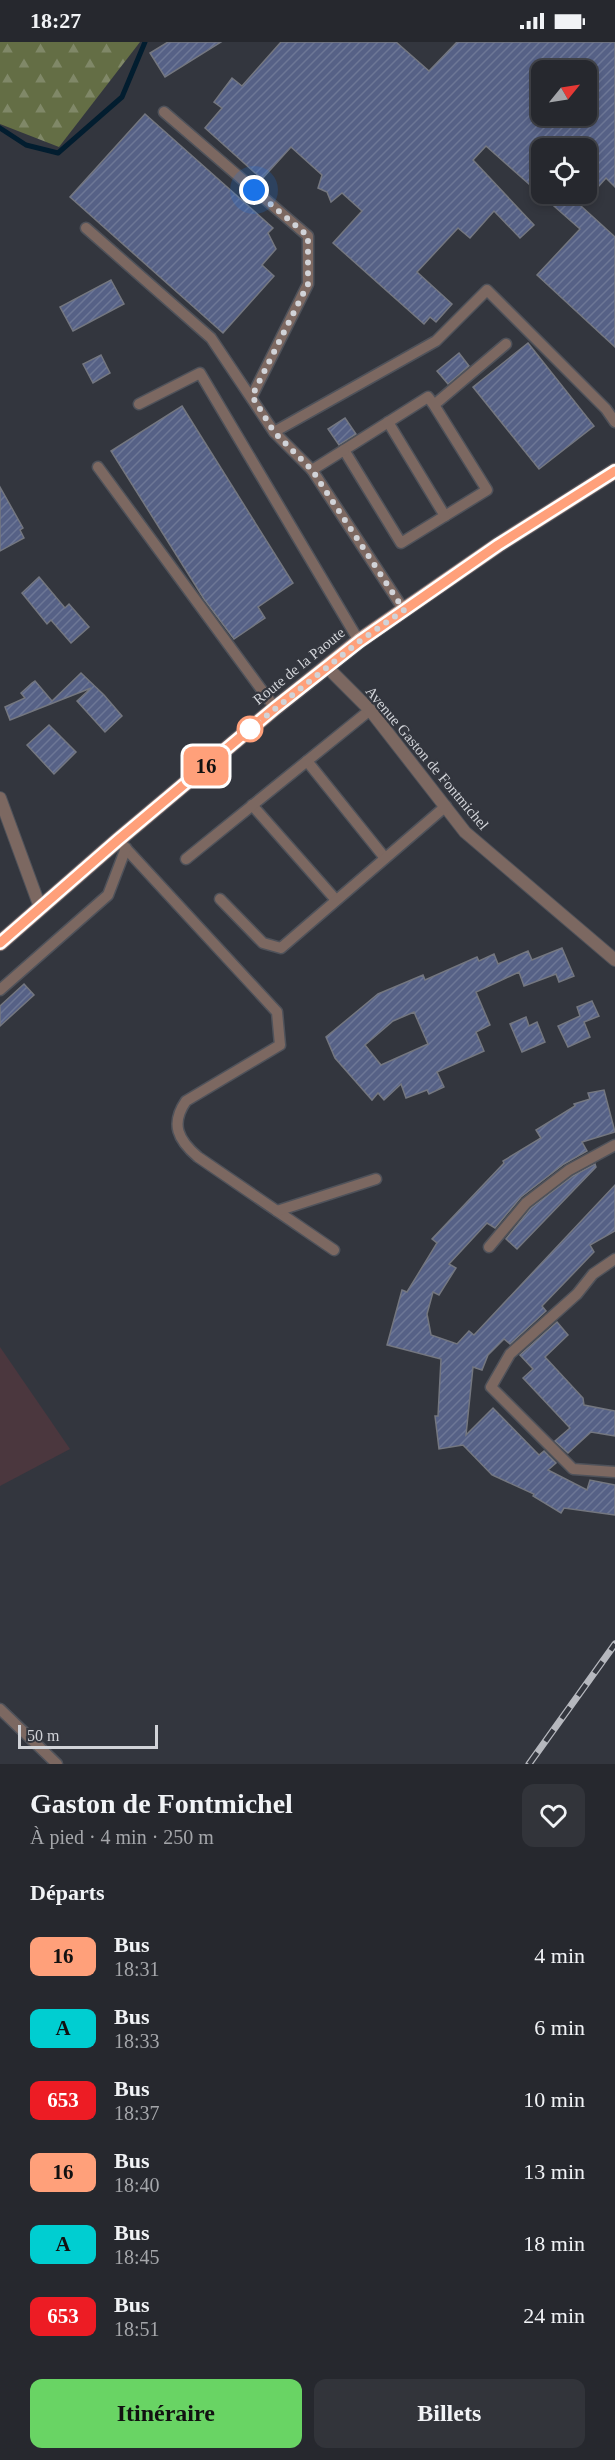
<!DOCTYPE html>
<html lang="fr">
<meta charset="utf-8">
<style>
body{margin:0;font-family:Georgia,serif;background:#32343a;color:#f1f3f6;height:100vh;display:flex;flex-direction:column;font-size:22px;white-space:nowrap}
*{box-sizing:border-box;margin:0}
p{font-size:20px;color:#a4a6aa}
.icon{flex:none;width:33px;height:33px;fill:none;stroke:currentColor;stroke-width:2;stroke-linecap:round;stroke-linejoin:round}
.map{position:relative;height:1722px;overflow:hidden}
.sheet{display:flex;flex-direction:column;background:#26282e;flex:1}
.sheet>*{flex:none}
.badge{padding:0 12px;border-radius:9px;font-size:21px;line-height:39px}
.needle{width:39px;rotate:60deg}
.controls{position:absolute;left:531px;top:18px;display:grid;gap:12px}
.controls a{display:grid;place-items:center;width:66px;height:66px;border-radius:12px;background:#26282e;box-shadow:0 3px 9px #0003,0 0 0 2px #42444a;font-size:30px}
.scale{position:absolute;left:18px;bottom:15px;width:140px;box-sizing:border-box;padding-left:6px;border:3px solid #d1d3d8;border-top:0;font-size:16px;line-height:21px;white-space:nowrap;color:#d1d3d8;-webkit-text-stroke:4px #33363e;paint-order:stroke}
.you{position:absolute;width:30px;height:30px;margin:-15px;border:4px solid #fff;border-radius:50%;background:#1a73e8;box-shadow:0 0 0 9px #1a73e833}
.map>.badge{position:absolute;translate:-50% -50%;box-shadow:0 0 0 3px #fff}
h2{padding:0 30px;font-size:22px;line-height:54px}
.round{display:grid;place-items:center;flex:none;width:63px;height:63px;border-radius:12px;background:#32343a}
.summary{display:flex;align-items:center;justify-content:space-between;height:102px;padding:0 30px}
h1{font-size:28px;font-weight:700;line-height:45px}
.button{display:flex;gap:12px;margin-top:auto;padding:12px 30px}
.button a{flex:1;height:69px;border-radius:12px;background:#69d464;color:#111;font-size:24px;font-weight:700;line-height:69px;text-align:center}
.button a+a{background:#32343a;color:#f1f3f6}
ul{padding:0;list-style:none}
li{display:flex;align-items:center;gap:18px;height:72px;padding:0 30px}
li div{flex:1}
li b{display:block;font-size:22px}
li em{font-style:normal}
li .badge{min-width:66px;font-weight:700;text-align:center}
.status{display:flex;justify-content:space-between;align-items:center;height:42px;padding:0 30px;background:#26282e;direction:ltr}
.status svg{height:16px;fill:currentColor}
.map>svg:first-child{display:block}
.commercial{fill:#4b373e}
.forest{fill:url(#forest-firs)}
.lines{fill:none;stroke-linecap:round;stroke-linejoin:round}
.stream{stroke:#021d2f;stroke-width:5}
.building{fill:url(#building-hatch);stroke:#747780;stroke-width:1.5;fill-rule:evenodd}
.service-casing{stroke:#4f525a;stroke-width:13}
.minor-casing{stroke:#4f525a;stroke-width:14}
.primary-casing{stroke:#4f525a;stroke-width:17}
.service{stroke:#7c6861;stroke-width:10}
.minor{stroke:#7c6861;stroke-width:12}
.primary{stroke:#c0988a;stroke-width:15}
.rail-casing{stroke:#b6b8be;stroke-width:7}
.rail{stroke:#33363e;stroke-width:4.5;stroke-dasharray:14;stroke-linecap:butt}
.line-casing{stroke:#fff;stroke-width:14}
.line{stroke:#ffa07a;stroke-width:9}
.walk{stroke:#d1d3d8;stroke-width:6;stroke-dasharray:0 10.8}
.stop-dot{fill:#fff;stroke:#ffa07a;stroke-width:3}
.labels{text-anchor:middle;dominant-baseline:central;stroke-width:4.5;stroke-linejoin:round;paint-order:stroke}
.street-label{font-size:15px;fill:#d1d3d8;stroke:#33363e}
</style>
<div class="status"><b>18:27</b><svg viewBox="0 0 49 12"><path d="M0 12V9h3v3zM5 12V6h3v6zM10 12V3h3v9zM15 12V0h3v12zM26 1h20v11H26zM47 4h2v5h-2z"/></svg></div>
<div class="map">
<svg width="615" height="1722" viewBox="0 0 615 1722">
<defs>
<pattern id="forest-firs" width="22" height="20" patternUnits="userSpaceOnUse" patternTransform="scale(1.5)"><rect width="22" height="20" fill="#646e45"/><path d="M5 1l3.5 6h-7zM16 11l3.5 6h-7z" fill="#808868"/></pattern>
<pattern id="building-hatch" width="6" height="6" patternUnits="userSpaceOnUse" patternTransform="scale(1.5)"><rect width="6" height="6" fill="#566186"/><path d="M-1 1l2-2M0 6l6-6M5 7l2-2" fill="none" stroke="#6d7796"/></pattern>
</defs>
<rect width="100%" height="100%" fill="#33363e"/>
<!-- commercial -->
<polygon class="commercial" points="0,1305 70,1407 0,1444"/>
<!-- forest -->
<polygon class="forest" points="0,0 140,0 59,105 0,82"/>
<g class="lines">
<!-- stream -->
<polyline class="stream" points="0,86 26,103 58,111 122,55 145,0"/>
</g>
<!-- building -->
<g class="building">
<polygon points="168,0 221,0 165,35 150,11"/>
<path d="M281 0H396L429 29 457 0H615V145L606 136 581 164 615 195V305L537 233 580 187 486 104 473 118 534 183 520 196 494 169 470 196 458 186 417 230 452 262 436 280 430 275 424 282 333 201 362 169 342 151 331 160 327 150 318 146 322 133 291 105 262 137 205 86 222 66 214 60 232 36 242 44ZM542 28H586V74H542ZM542 106H586V152H542Z"/>
<polygon points="145,72 273,186 268,191 276,207 262,223 274,234 223,291 70,155"/>
<polygon points="111,238 124,262 73,289 60,265"/>
<polygon points="528,301 594,384 539,427 473,345"/>
<polygon points="459,311 469,324 448,342 437,329"/>
<polygon points="101,313 110,331 93,341 83,322"/>
<polygon points="182,364 293,541 258,565 265,576 234,597 204,557 111,409"/>
<polygon points="345,376 356,392 339,403 328,387"/>
<polygon points="0,445 23,486 20,488 24,496 0,509"/>
<polygon points="39,535 65,566 69,562 89,585 71,601 51,578 47,582 22,551"/>
<polygon points="81,631 104,653 122,674 105,690 77,659 91,646 10,678 5,665 25,656 21,651 32,641 35,639 52,659"/>
<polygon points="49,683 76,710 54,732 27,703"/>
<path d="M562 906 574 934 559 940 556 932 524 944 519 930 476 950 490 983 476 990 484 1009 437 1030 444 1045 429 1052 427 1048 406 1056 401 1042 384 1058 378 1051 372 1058 335 1016 326 995 378 952 423 933 425 938 477 915 479 919 494 912 498 922 528 909 532 918ZM414 970 428 1002 381 1023 365 1003 393 979Z"/>
<polygon points="24,942 34,953 0,984 0,964"/>
<polygon points="592,959 599,974 584,980 590,995 568,1005 558,984 580,974 577,965"/>
<polygon points="526,975 529,984 537,980 545,1000 522,1010 510,982"/>
<polygon points="604,1048 615,1090 582,1100 587,1109 564,1122 521,1155 495,1186 487,1181 449,1222 456,1226 439,1253 433,1250 427,1272 431,1293 457,1302 469,1289 474,1293 615,1143 615,1189 590,1203 594,1210 542,1264 546,1269 510,1302 504,1297 488,1313 482,1328 473,1325 466,1393 493,1366 539,1413 544,1409 556,1421 548,1428 587,1448 590,1438 615,1443 615,1473 564,1466 561,1471 533,1454 534,1452 492,1433 463,1403 439,1407 435,1374 438,1374 441,1317 387,1303 402,1248 407,1250 437,1201 432,1197 504,1121 503,1119 541,1096 536,1088 575,1064 574,1062 590,1057 588,1051"/>
<polygon points="595,1122 596,1125 517,1207 506,1197 531,1166 573,1134"/>
<polygon points="557,1280 568,1293 545,1315 583,1356 584,1363 615,1369 615,1394 591,1390 568,1411 555,1399 570,1386 523,1336 533,1327 520,1313"/>
</g>
<g class="lines">
<defs>
<g id="service">
<polyline points="164,70 308,194 308,242 252,354"/>
<polyline points="86,186 211,296 274,390 436,299 487,248 606,367 615,380"/>
<polyline points="139,362 200,331 359,599"/>
<polyline points="434,363 428,355 344,408 401,501 487,448 434,363 506,302"/>
<polyline points="388,380 445,474"/>
<polyline points="274,390 312,428"/>
<polyline points="344,408 312,428 404,568"/>
<polyline points="98,425 275,666"/>
<polyline points="307,719 385,816"/>
<polyline points="252,763 336,858"/>
<path d="M118 798 277 970 280 1003 186 1059C170 1082 178 1098 198 1115L334 1208"/>
<polyline points="186,817 370,668"/>
<polyline points="220,857 263,901 281,906 446,764"/>
<polyline points="0,948 108,853 126,806"/>
<polyline points="277,1169 376,1137"/>
<polyline points="489,1205 526,1161 569,1128 615,1103"/>
<polyline points="615,1217 593,1232 577,1252 510,1312 491,1345 573,1427 615,1430"/>
<polyline points="0,1667 57,1722"/>
</g>
<g id="minor">
<polyline points="327,625 370,668 465,790 615,918"/>
<polyline points="0,756 40,865"/>
</g>
<polyline id="primary" points="0,901 118,798 275,666 359,599 498,503 615,429"/>
</defs>
<!-- service casing -->
<use href="#service" class="service-casing"/>
<!-- minor casing -->
<use href="#minor" class="minor-casing"/>
<!-- primary casing -->
<use href="#primary" class="primary-casing"/>
<!-- service -->
<use href="#service" class="service"/>
<!-- minor -->
<use href="#minor" class="minor"/>
<!-- primary -->
<use href="#primary" class="primary"/>
<defs>
<polyline id="rail" points="529,1722 615,1602"/>
</defs>
<!-- rail casing -->
<use href="#rail" class="rail-casing"/>
<!-- rail -->
<use href="#rail" class="rail"/>
</g>
<g class="lines">
<defs>
<polyline id="line" points="0,901 118,798 275,666 360,599 498,503 615,429"/>
</defs>
<!-- line casing -->
<use href="#line" class="line-casing"/>
<!-- line -->
<use href="#line" class="line"/>
<!-- walk -->
<polyline class="walk" points="250,687 360,599 404,568 312,428 274,390 252,354 308,242 308,194 254,148"/>
</g>
<!-- markers -->
<circle class="stop-dot" cx="250" cy="687" r="12"/>
<g class="labels">
<!-- street labels -->
<g class="street-label">
<text transform="translate(299 624) rotate(-39)">Route de la Paoute</text>
<text transform="translate(427 716) rotate(50)">Avenue Gaston de Fontmichel</text>
</g>
</g>
</svg>
<div class="controls">
<a><svg class="needle" viewBox="-14 -14 28 28"><path d="M0-13l5 13h-10z" fill="#e53935"/><path d="M0 13l5-13h-10z" fill="#a4a6aa"/></svg></a>
<a><svg class="icon" aria-label="locate" viewBox="0 0 24 24"><circle cx="12" cy="12" r="6"/><path d="M12 2v4M12 18v4M2 12h4M18 12h4"/></svg></a>
</div>
<div class="scale">50 m</div>
<div class="you" style="left:254px;top:148px"></div>
<b class="badge" style="left:206px;top:724px;background:#ffa07a;color:#111">16</b>
</div>
<section class="sheet">
<div class="summary"><div><h1>Gaston de Fontmichel</h1><p>À pied · 4 min · 250 m</p></div><a class="round"><svg class="icon" aria-label="heart" viewBox="0 0 24 24"><path d="M12 20l-8-8c-3-5 5-10 8-4 3-6 11-1 8 4z"/></svg></a></div>
<h2>Départs</h2>
<ul>
<li><span class="badge" style="background:#ffa07a;color:#111">16</span><div><b>Bus</b><p>18:31</p></div><em>4 min</em></li>
<li><span class="badge" style="background:#00ced1;color:#111">A</span><div><b>Bus</b><p>18:33</p></div><em>6 min</em></li>
<li><span class="badge" style="background:#ed1c24;color:#fff">653</span><div><b>Bus</b><p>18:37</p></div><em>10 min</em></li>
<li><span class="badge" style="background:#ffa07a;color:#111">16</span><div><b>Bus</b><p>18:40</p></div><em>13 min</em></li>
<li><span class="badge" style="background:#00ced1;color:#111">A</span><div><b>Bus</b><p>18:45</p></div><em>18 min</em></li>
<li><span class="badge" style="background:#ed1c24;color:#fff">653</span><div><b>Bus</b><p>18:51</p></div><em>24 min</em></li>
</ul>
<div class="button"><a>Itinéraire</a><a>Billets</a></div>
</section>
